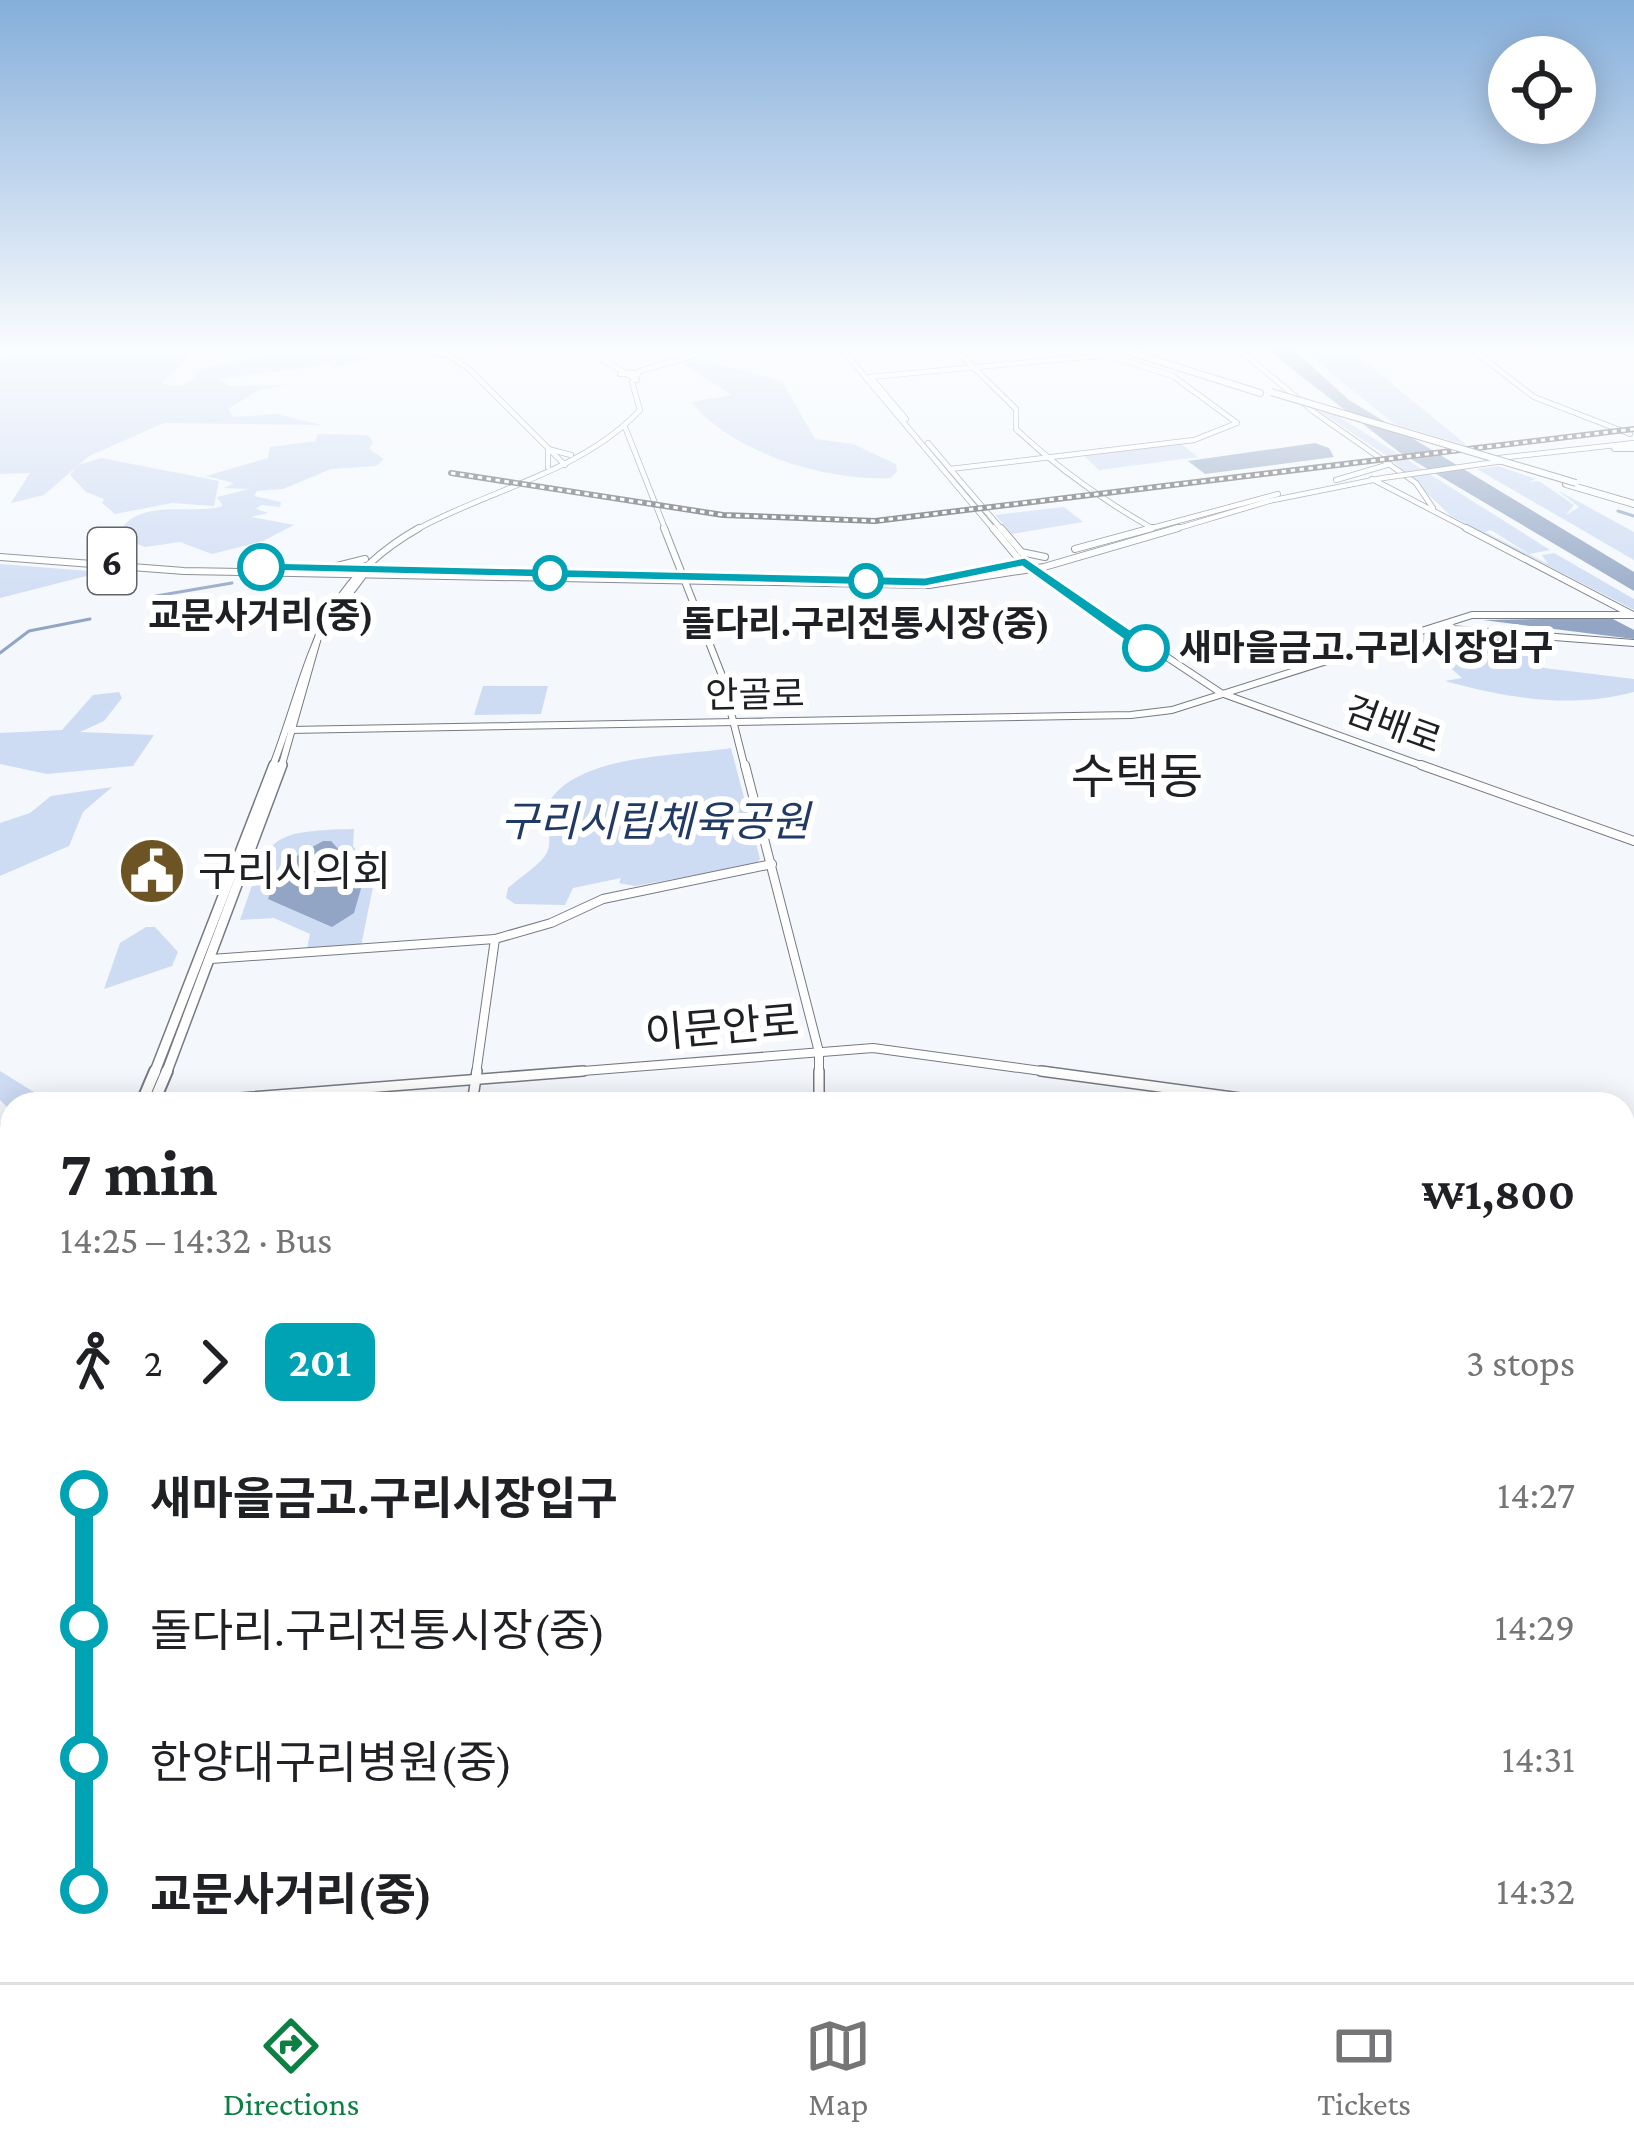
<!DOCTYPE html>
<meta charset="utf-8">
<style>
body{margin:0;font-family:"Crimson Pro","Noto Sans KR",serif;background:#f2f2f2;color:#202124;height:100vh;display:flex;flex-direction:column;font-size:45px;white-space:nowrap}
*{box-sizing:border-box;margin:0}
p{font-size:39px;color:#757577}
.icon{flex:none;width:66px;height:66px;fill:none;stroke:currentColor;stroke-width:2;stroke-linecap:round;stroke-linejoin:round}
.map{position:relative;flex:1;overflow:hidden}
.sheet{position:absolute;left:0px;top:1092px;width:1635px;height:891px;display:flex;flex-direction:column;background:#fff;border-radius:36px 36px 0 0;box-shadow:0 6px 30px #0003}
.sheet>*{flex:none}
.badge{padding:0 24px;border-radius:18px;font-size:42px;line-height:78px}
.fabs{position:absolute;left:1488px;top:36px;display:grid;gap:24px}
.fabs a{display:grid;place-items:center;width:108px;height:108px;border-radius:50%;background:#fff;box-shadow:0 6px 30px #0003;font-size:60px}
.map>.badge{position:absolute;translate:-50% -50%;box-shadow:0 0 0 6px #fff}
.legs{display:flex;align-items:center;gap:18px;height:132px;padding:0 60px;font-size:39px}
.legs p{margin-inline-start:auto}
.headline{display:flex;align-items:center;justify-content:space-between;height:204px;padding:0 60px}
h1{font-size:66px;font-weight:700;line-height:90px}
ul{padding:0 60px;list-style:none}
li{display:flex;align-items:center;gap:42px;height:132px;font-size:45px}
li i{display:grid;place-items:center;width:18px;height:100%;margin:0 15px;background:currentColor}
li i::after{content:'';width:30px;height:30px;margin:-15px;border:9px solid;border-radius:50%;background:#fff}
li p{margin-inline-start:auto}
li:first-child i{background:linear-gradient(#0000 50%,currentColor 0)}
li:last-child i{background:linear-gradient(currentColor 50%,#0000 0)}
.tab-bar{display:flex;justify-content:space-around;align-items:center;height:168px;border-top:3px solid #e0e0e0;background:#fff;font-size:33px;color:#757577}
.tab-bar a{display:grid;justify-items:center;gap:6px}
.tab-bar .active{color:#0b8043}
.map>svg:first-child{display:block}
.green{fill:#cddbf3}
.water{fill:#92a5c4}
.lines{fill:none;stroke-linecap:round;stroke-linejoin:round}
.stream{stroke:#92a5c4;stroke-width:3}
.minor-far4-casing{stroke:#757a83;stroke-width:6}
.minor-far3-casing{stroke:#757a83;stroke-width:8}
.minor-far2-casing{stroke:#757a83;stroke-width:10}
.minor-far1-casing{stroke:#757a83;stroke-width:12}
.minor-casing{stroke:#757a83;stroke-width:15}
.major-far3-casing{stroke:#757a83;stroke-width:6}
.major-far2-casing{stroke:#757a83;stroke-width:8}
.major-far1-casing{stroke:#757a83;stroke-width:12}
.major-casing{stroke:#757a83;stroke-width:14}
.highway-casing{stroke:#757a83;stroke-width:8}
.minor-far4{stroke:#fff;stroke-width:4.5}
.minor-far3{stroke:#fff;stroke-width:6}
.minor-far2{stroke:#fff;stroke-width:8}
.minor-far1{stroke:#fff;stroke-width:9}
.minor{stroke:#fff;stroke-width:12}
.major-far3{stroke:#fff;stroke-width:4.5}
.major-far2{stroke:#fff;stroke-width:6}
.major-far1{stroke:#fff;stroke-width:9}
.major{stroke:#fff;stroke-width:10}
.highway{stroke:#fff;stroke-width:6}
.rail-casing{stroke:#535559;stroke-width:6}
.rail{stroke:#fff;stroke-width:3;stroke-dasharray:4.5;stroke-linecap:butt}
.major-bridge-casing{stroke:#757a83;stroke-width:6;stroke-linecap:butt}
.highway-bridge-casing{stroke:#757a83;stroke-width:8;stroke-linecap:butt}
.major-bridge{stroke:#fff;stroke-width:4.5}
.highway-bridge{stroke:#fff;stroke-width:6}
.line-1{fill:#00a3b4;stroke:#fff;stroke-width:3}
.stop-1-dot{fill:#fff;stroke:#00a3b4;stroke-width:6}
.labels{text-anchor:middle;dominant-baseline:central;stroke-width:12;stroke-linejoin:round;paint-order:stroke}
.far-stop-label{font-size:36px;font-weight:bold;fill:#1e2024;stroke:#fff}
.far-street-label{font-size:36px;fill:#1e2024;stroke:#fff}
.shield{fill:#fff;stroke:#626366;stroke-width:3}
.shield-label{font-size:39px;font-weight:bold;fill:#1e2024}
.park-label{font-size:42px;font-style:italic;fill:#213a65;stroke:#fff}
.poi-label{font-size:42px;fill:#1e2024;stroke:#fff;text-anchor:start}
.street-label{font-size:42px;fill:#1e2024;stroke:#fff}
.quarter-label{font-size:48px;fill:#1e2024;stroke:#fff}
</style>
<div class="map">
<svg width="1634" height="1982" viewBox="0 0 1634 1982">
<rect width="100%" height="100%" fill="#f4f8fd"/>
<!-- green -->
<g class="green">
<path d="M42 347H109L107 351 205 347 183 356 187 360 161 383C178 389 192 384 202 369L288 350 333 353 370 347 358 356 371 358 334 367 337 359 319 366 219 379 229 386 289 385 259 390 228 409 234 417 277 414 321 425 164 423 89 456 44 495 11 503 30 473 0 474V360L17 349Z"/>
<polygon points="1299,347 1347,347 1468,446 1394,424"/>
<path d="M707 361 782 381 815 439 853 444 896 464 897 471 891 478C826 481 734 454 691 402L732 395 682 363Z"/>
<polygon points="1319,411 1338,416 1550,550 1529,554 1491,530 1485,532 1548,564 1542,555 1554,553 1634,599 1634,610 1451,516 1387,456"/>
<path d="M317 434 368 435 373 442 369 449 384 459 376 466 331 469 283 489 257 491 254 496 281 502 280 507 262 505 256 509 268 513 251 517 294 525 263 541 212 554 180 542 145 547 117 537C135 495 190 516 223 506L217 497 249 489 224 488 234 483 206 476 268 458 270 447 316 441Z"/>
<polygon points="1181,444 1198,457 1099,470 1084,456"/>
<polygon points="101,458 219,481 214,506 172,503 115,514 102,503 104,499 86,492 70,475 78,465"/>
<polygon points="1498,466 1536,479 1528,482 1539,481 1574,505 1566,515 1579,507 1557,490 1634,532 1634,560 1477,469"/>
<polygon points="1064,507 1083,522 1012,534 995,515"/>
<polygon points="0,564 102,572 0,598"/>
<path d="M1428 632 1550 640 1548 652 1537 658 1544 668 1634 679V692C1571 709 1506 698 1445 681L1462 678 1435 654 1415 656 1412 637Z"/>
<polygon points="483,686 548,686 541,714 474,715"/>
<polygon points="119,692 122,698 104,721 80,732 154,735 133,766 47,774 0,764 0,733 62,730 93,695"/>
<path d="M731 748 760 859 756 864 635 886 619 883 621 878 573 888 565 905 515 904 506 898 508 888C541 860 560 857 543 816 560 753 676 757 731 748Z"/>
<polygon points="112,787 83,812 69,846 0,876 0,823 30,813 51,796"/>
<path d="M354 829 353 846 375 877 361 946 307 949 310 934 274 918 240 920C269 838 263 831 354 829Z"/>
<polygon points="146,927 155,927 178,952 172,966 104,989 120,943"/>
<polygon points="0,1071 53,1104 12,1104 12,1159 0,1162 0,1123 10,1110 0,1100"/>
</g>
<!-- water -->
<g class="water">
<polygon points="1264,347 1292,348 1349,400 1634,572 1634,591 1399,452"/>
<polygon points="1315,443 1329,448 1334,457 1205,474 1188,461"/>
<polygon points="1611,618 1634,630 1634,639 1483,620"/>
<polygon points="323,841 331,841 364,878 354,913 332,927 268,899 281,865"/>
<polygon points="1279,1971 1421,1971 1424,1982 1285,1982"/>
</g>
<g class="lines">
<!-- stream -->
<g class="stream">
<polyline points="1618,511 1634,516"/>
<polyline points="156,596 232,583"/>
<polyline points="0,653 29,631 90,619"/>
</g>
<defs>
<g id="minor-far4">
<polyline points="582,347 637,380"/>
<polyline points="840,347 995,531"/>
<path d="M953 347 1016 409V429C1057 468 1101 499 1150 527"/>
<polyline points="1236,347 1314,412 1416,483 1433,508"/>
<polyline points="1469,347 1534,397 1630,434"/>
<polyline points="445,353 469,369 565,465"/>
<polyline points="870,377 1107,355 1173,376 1237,423 1194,440 950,469"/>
<polyline points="873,380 906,419"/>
<polyline points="625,427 666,531"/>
<polyline points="928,443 1003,531"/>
<polyline points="1372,479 1472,531"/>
</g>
<g id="minor-far3">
<polyline points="664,528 721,673 745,768"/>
<polyline points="993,528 1018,558 1221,693 1429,768"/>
<polyline points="1001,528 1024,555"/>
<polyline points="1466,528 1631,614"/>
<polyline points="1437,628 1634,643"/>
<polyline points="289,730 1131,715 1172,710 1472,615 1633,615"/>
</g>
<g id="minor-far2">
<polyline points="745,765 819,1052 819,1074"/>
<polyline points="1421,765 1634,841"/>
<polyline points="211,959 495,939 551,923 603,899 772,864"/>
<polyline points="476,1074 495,939"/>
<polyline points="545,1074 873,1048 1063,1074"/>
</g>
<g id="minor-far1">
<polyline points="819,1071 819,1104"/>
<polyline points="1041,1071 1285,1104"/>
<polyline points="163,1104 583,1071"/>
<polyline points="472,1104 477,1071"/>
<polyline points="1623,1151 1634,1153"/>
<polyline points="1623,1267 1634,1275"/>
<polyline points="1623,1461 1634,1449"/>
</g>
<g id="minor">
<polyline points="0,1661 12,1661"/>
<polyline points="0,1678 12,1678"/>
<polyline points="1623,1746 1634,1748"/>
<polyline points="1623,1766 1634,1768"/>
<polyline points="820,1971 821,1982"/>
<polyline points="264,1982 267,1971"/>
</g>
<g id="major-far3">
<polyline points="620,374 638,373"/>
<polyline points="1499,458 1634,443"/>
<polyline points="548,467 548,449 571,455"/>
<polyline points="1336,480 1390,464"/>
<path d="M414 531C487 490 581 473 640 410L632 382 640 371 723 347"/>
<polyline points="1141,531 1278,494"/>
<polyline points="1169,531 1269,501 1383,478"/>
</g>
<g id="major-far2">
<polyline points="1075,549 1152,528"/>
<polyline points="1021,552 1045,557"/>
<polyline points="0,557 184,571 929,585 1044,567 1178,528"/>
<polyline points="329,568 365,559"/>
<path d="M272 768C312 664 314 587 419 528"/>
<polyline points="281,768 319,634 362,577"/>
</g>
<g id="major-far1">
<polyline points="154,1074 274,765"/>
<polyline points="166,1074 282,765"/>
</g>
<g id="major">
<polyline points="141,1104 155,1071"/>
<polyline points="153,1104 167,1071"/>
<polyline points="0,1282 12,1269"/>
<polyline points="0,1300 12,1286"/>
</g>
<g id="highway">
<polyline points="426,347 442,354"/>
<polyline points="1114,347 1260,393"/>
<polyline points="1615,448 1634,448"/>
<polyline points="1566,484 1634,504"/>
</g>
</defs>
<!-- minor-far4 casing -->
<use href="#minor-far4" class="minor-far4-casing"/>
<!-- minor-far3 casing -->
<use href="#minor-far3" class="minor-far3-casing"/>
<!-- minor-far2 casing -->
<use href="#minor-far2" class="minor-far2-casing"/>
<!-- minor-far1 casing -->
<use href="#minor-far1" class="minor-far1-casing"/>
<!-- minor casing -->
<use href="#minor" class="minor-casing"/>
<!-- major-far3 casing -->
<use href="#major-far3" class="major-far3-casing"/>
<!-- major-far2 casing -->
<use href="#major-far2" class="major-far2-casing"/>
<!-- major-far1 casing -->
<use href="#major-far1" class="major-far1-casing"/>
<!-- major casing -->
<use href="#major" class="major-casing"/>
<!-- highway casing -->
<use href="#highway" class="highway-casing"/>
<!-- minor-far4 -->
<use href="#minor-far4" class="minor-far4"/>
<!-- minor-far3 -->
<use href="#minor-far3" class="minor-far3"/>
<!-- minor-far2 -->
<use href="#minor-far2" class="minor-far2"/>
<!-- minor-far1 -->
<use href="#minor-far1" class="minor-far1"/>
<!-- minor -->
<use href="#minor" class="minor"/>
<!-- major-far3 -->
<use href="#major-far3" class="major-far3"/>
<!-- major-far2 -->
<use href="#major-far2" class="major-far2"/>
<!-- major-far1 -->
<use href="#major-far1" class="major-far1"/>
<!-- major -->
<use href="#major" class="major"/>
<!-- highway -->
<use href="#highway" class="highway"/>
<defs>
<polyline id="rail" points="451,473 723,515 875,521 1634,429"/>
</defs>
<!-- rail casing -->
<use href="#rail" class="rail-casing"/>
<!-- rail -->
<use href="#rail" class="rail"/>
<defs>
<polyline id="major-bridge" points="1383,478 1503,461"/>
<polyline id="highway-bridge" points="1271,392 1576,483"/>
</defs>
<!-- major-bridge casing -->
<use href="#major-bridge" class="major-bridge-casing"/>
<!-- highway-bridge casing -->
<use href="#highway-bridge" class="highway-bridge-casing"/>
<!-- major-bridge -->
<use href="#major-bridge" class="major-bridge"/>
<!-- highway-bridge -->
<use href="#highway-bridge" class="highway-bridge"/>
</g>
<!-- sky -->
<linearGradient id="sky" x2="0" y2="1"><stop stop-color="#85aeda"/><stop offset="0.56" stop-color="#fafcfe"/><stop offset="1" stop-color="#fafcfe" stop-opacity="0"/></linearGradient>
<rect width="1634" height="624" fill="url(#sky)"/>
<!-- line-1 -->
<polygon class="line-1" points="1025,557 1152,644 1152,652 1140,652 1022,567 925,587 261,571 253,567 261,562 925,577"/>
<!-- icons -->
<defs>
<symbol id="civic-disc" viewBox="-11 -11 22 22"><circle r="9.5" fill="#6d5425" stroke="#fff"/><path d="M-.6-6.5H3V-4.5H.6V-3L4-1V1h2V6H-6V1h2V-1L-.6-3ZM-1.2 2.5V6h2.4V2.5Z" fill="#fff"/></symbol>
</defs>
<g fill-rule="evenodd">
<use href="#civic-disc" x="114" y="833" width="76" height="76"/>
</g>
<!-- markers -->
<g class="stop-1-dot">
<circle cx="261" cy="567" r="21"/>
<circle cx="550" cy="573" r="15"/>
<circle cx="866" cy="581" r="15"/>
<circle cx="1146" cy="648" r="21"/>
</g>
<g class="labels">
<!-- far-stop labels -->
<g class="far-stop-label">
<text x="261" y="616">교문사거리(중)</text>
<text x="866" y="624">돌다리.구리전통시장(중)</text>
<text x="1179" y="648" text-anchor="start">새마을금고.구리시장입구</text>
</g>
<!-- far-street labels -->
<g class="far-street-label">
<text transform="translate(755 695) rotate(-1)">안골로</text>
<text transform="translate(1393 725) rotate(20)">검배로</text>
</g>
<!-- shield labels -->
<rect class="shield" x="88" y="528" width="48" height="66" rx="9"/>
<g class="shield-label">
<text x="112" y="561">6</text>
</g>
<!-- park labels -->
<g class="park-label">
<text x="655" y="821">구리시립체육공원</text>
</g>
<!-- poi labels -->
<g class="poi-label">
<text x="198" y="871">구리시의회</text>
</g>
<!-- street labels -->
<g class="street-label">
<text transform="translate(722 1027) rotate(-5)">이문안로</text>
</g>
<!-- quarter labels -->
<g class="quarter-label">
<text x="1137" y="776">수택동</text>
</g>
</g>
</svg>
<div class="fabs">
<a><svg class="icon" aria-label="locate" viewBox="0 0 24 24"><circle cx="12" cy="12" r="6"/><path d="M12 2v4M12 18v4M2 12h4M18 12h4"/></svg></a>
</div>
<section class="sheet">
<div class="headline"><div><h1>7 min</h1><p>14:25 – 14:32 · Bus</p></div><b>₩1,800</b></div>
<div class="legs"><svg class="icon" aria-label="walk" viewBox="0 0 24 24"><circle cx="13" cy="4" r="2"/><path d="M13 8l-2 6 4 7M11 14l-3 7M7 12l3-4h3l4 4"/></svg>2<svg class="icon" aria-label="forward" viewBox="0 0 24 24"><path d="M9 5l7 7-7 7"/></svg><b class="badge" style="background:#00a3b4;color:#fff">201</b><p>3 stops</p></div>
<ul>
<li><i style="color:#00a3b4"></i><b>새마을금고.구리시장입구</b><p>14:27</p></li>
<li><i style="color:#00a3b4"></i><span>돌다리.구리전통시장(중)</span><p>14:29</p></li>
<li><i style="color:#00a3b4"></i><span>한양대구리병원(중)</span><p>14:31</p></li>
<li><i style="color:#00a3b4"></i><b>교문사거리(중)</b><p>14:32</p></li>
</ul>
</section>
</div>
<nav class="tab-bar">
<a class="active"><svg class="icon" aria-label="directions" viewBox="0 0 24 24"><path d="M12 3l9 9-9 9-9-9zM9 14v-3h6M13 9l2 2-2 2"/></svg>Directions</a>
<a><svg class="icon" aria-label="map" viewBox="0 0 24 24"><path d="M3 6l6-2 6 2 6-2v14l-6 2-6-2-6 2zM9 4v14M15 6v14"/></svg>Map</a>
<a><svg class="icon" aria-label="tickets" viewBox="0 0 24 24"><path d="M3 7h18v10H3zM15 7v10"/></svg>Tickets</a>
</nav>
